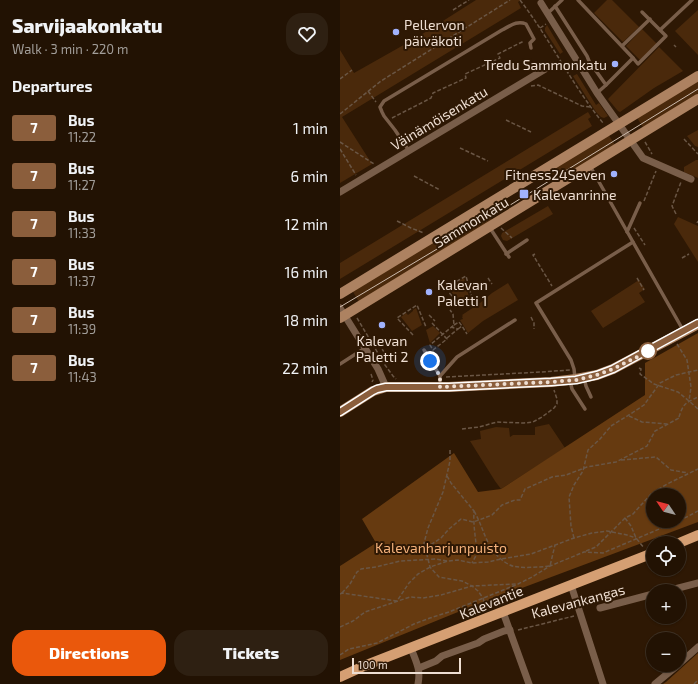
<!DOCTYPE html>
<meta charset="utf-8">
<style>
body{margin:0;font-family:"Exo 2",sans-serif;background:#2e2012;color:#f1f3f6;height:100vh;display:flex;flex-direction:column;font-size:15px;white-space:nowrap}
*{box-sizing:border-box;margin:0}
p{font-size:13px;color:#a29e9a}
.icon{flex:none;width:22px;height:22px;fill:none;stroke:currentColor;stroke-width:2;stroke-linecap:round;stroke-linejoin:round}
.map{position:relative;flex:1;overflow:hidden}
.details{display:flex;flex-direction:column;background:#221203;width:340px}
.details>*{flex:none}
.badge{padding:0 8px;border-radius:3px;font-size:14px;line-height:26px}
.needle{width:26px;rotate:305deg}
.buttons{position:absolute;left:306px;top:488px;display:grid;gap:8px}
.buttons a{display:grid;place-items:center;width:40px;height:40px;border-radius:50%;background:#221203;box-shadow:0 1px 3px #0004,0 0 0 1px #3f3225;font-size:20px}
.scale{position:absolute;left:12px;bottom:10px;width:109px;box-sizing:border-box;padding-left:4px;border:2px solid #eeded2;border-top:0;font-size:11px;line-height:14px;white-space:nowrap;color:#eeded2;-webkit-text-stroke:3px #2e1804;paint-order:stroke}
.you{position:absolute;width:20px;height:20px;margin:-10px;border:3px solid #fff;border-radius:50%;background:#1a73e8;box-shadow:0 0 0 6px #1a73e833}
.map>.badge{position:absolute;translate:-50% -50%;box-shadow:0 0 0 2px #fff}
h2{padding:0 12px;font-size:15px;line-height:36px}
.round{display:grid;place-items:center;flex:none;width:42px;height:42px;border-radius:16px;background:#2e2012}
.summary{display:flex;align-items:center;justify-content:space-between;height:68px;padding:0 12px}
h1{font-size:19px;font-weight:800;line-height:30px}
.primary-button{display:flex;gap:8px;margin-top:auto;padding:8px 12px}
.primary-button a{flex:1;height:46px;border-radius:16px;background:#ea580c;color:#fff;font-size:16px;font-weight:800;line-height:46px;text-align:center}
.primary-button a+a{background:#2e2012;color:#f1f3f6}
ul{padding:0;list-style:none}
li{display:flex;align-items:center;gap:12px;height:48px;padding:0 12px}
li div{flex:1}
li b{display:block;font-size:15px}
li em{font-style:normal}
li .badge{min-width:44px;font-weight:700;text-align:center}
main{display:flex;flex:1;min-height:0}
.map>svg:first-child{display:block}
.green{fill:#4a290b}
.forest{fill:#663a10;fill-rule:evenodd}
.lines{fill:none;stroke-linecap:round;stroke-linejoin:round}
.path{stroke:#6a5645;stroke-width:1.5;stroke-dasharray:4 2;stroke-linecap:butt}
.lane{stroke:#795e4a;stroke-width:3.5}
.street{stroke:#795e4a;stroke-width:7}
.secondary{stroke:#ad8261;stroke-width:10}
.primary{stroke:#d59f73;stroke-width:10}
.tram{stroke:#ccbbad;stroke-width:1}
.line-casing{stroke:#fff;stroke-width:9}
.line{stroke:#8b5e3c;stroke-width:6}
.walk{stroke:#eeded2;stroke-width:4;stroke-dasharray:0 7.2}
.poi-dot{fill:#a1b2fd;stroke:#2e1804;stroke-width:1.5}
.stop-dot{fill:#fff;stroke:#8b5e3c;stroke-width:2}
.labels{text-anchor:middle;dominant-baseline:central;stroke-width:4;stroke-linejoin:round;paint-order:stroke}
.poi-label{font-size:14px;fill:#eeded2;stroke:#2e1804;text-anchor:start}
.street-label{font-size:14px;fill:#eeded2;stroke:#2e1804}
.park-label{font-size:14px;fill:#f6b27c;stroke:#2e1804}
</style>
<main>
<section class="details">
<div class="summary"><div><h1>Sarvijaakonkatu</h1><p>Walk · 3 min · 220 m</p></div><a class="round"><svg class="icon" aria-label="heart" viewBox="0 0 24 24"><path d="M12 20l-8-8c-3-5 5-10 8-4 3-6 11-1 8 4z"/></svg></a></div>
<h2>Departures</h2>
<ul>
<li><span class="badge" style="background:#8b5e3c;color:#fff">7</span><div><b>Bus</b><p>11:22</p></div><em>1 min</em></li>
<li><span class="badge" style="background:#8b5e3c;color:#fff">7</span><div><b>Bus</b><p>11:27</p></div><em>6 min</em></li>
<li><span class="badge" style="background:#8b5e3c;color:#fff">7</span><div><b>Bus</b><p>11:33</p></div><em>12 min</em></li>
<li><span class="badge" style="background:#8b5e3c;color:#fff">7</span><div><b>Bus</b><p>11:37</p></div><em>16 min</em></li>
<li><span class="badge" style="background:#8b5e3c;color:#fff">7</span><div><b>Bus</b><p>11:39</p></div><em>18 min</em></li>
<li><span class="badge" style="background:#8b5e3c;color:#fff">7</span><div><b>Bus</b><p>11:43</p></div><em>22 min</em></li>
</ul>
<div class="primary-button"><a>Directions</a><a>Tickets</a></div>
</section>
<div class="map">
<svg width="358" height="684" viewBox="0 0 358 684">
<rect width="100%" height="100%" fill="#2e1804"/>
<!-- green -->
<g class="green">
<polygon points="136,0 181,0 178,2 181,8 2,117 32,164 0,183 0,50 14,73 76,38"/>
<polygon points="267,0 272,0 299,27 283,42 254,13"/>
<polygon points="358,10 358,55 335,31"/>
<polygon points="207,25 223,52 220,54 205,31 205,28"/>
<polygon points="302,29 317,44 300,60 286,46"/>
<polygon points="319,47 343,71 314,88 280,112 278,111 268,99"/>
<polygon points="237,74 256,105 259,103 268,116 264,118 261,117 256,112 233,76"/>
<polygon points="358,78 358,97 304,129 296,116"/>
<polygon points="248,112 251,117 248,119 252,126 0,279 0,263"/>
<polygon points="358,130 358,147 355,146 347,136"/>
<polygon points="268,134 275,145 217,182 209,169"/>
<polygon points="356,160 358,160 358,178 344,172 344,167"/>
<polygon points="208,206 213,214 167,241 163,240 161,236 162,233"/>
<polygon points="145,208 153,222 19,302 12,290"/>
<polygon points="338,217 358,226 358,262 334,224"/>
<polygon points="124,278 129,297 120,302 108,288"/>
<polygon points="299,280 305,289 299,293 305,302 263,328 251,311"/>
<polygon points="168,283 178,300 143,321 128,333 120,320 123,319 122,317 123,316 122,315 140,303 152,293"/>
<polygon points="76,308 82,325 72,331 61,317 66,313 68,315 73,311 73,310"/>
<polygon points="93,326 100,333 90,343 86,330"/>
<polygon points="209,424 225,448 161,489 155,481 130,441 141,439 140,431 156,427 169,428 170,437 173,435 195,435 195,427"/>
</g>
<!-- forest -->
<g class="forest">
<path d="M358 333V522L118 612 0 660V566L36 543 22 519 114 453 138 492 161 489 305 395V363ZM313 495H339V521H313Z"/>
<polygon points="358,653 358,684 323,684 326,682"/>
</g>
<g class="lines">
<!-- path -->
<g class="path">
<path d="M180 0C210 39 232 85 263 123"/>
<polyline points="113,10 129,0"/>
<polyline points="200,28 206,24"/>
<polyline points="334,45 336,47"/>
<polyline points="0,79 12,70"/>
<polyline points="191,86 198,85 242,106 250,107"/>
<polyline points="28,91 36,102"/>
<polyline points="0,114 41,81 170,0"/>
<polyline points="52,118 91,98 93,93 126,78 125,74 160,58 158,54 184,41"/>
<polyline points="166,120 191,132"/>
<polyline points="344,139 358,154"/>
<polyline points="0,142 34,164"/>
<polyline points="305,142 312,154"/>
<polyline points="120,148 148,161"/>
<polyline points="0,149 16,175"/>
<polyline points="74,176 100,190"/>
<polyline points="304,201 316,171"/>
<polyline points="336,214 332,206 341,182"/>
<polyline points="57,221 71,228 84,233"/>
<polyline points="357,223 358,221"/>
<polyline points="161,228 172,238"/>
<polyline points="294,228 305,245"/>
<polyline points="195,254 193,255 212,286"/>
<polyline points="342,258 349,254"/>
<polyline points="148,278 152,284"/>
<polyline points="297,278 304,290"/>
<polyline points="120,305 105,288 126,276 132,298"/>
<polyline points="89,315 95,321"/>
<polyline points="191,317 194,323 194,329"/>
<polyline points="17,318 45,365 53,376 56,379"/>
<polyline points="92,323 107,339 93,350 90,345 114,325 113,314 110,310"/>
<polyline points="114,325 119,322 122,326"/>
<polyline points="118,329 122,326 127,334"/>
<polyline points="73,335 57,318 77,305 86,327"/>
<polyline points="50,338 55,347"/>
<polyline points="107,338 118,329 111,327"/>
<polyline points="39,344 49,360"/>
<polyline points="337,344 347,360 351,387 349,401"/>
<polyline points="299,368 301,369 300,374 314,384 338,392 349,401 358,409"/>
<polyline points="31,374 33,380 32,382"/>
<polyline points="106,377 201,372 230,370"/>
<polyline points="289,416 302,422 327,424"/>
<path d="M339 417C343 404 345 403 358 397"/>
<polyline points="122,429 139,427 157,422 184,423 193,422 202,417 214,408 217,404 217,399 214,390"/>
<polyline points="110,450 110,461 103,492 88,528 84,543 90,567 99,577 122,581 132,586 138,591 143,598 145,605 145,610"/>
<polyline points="281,460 316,457 331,470 348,473"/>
<path d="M107 476 111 483 134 511C133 526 136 539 137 554L132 563"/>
<path d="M134 511C141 523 144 536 151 548 155 554 163 562 170 565 177 569 201 567 210 566L215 545"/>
<polyline points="285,518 291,526 296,538 304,548"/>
<polyline points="339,521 358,511"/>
<polyline points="234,538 231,526 229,497 234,485 243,471 248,450 260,439 271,426 292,413 304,405 320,383 336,375 358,370"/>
<polyline points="86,548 101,538 109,529 121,519 133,522 139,520 152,515 162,505 175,500 180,500 185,489 212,477 226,475 247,467 276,462 307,446 315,431 339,418"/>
<polyline points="246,551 256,547 285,518 293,514 311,494 327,484 358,469"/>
<polyline points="2,593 10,584 17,572 21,569 36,567 60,561 96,559 107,561"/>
<polyline points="0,594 2,593 57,601 69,583 78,574 90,567 108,561 118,560 132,563 148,562 161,559 191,554 234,538 252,533 267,531 287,535 296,538"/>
<polyline points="0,627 13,621 25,612 70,597 83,598 101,595 132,586 176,584"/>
<polyline points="178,630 234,616"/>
<polyline points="0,655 9,649 37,643 74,624 90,618 109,612 178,584 192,577 210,566 244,552 263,553 338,521"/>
<polyline points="354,684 358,680"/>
</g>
<!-- lane -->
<g class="lane">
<polyline points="238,0 293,58 266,85"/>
<polyline points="215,6 247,56 249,61 266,85 257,93"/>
<polyline points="208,13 222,0"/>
<polyline points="320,30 352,0"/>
<polyline points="282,46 310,19"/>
<polyline points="293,58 298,64 326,36 302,12"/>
<path d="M69 151 55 130 44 116 42 112 40 107 44 101 162 30C170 26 177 20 186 24L194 39 190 43 191 48"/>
<polyline points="150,228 169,257"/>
<polyline points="287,232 300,203"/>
<polyline points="293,242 343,330"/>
<polyline points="166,254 187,240"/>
<polyline points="84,350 100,376"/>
<polyline points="0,364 25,348"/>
<polyline points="235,378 234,369 231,360 196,303 293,242 250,166"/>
<polyline points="244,378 246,386 251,397"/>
<polyline points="230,381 232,389 245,409"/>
<polyline points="100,386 100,376 117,357 175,320"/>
</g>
<!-- street -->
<g class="street">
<polyline points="201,3 257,93 303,158 351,179"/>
<polyline points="0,192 212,65"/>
<polyline points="0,308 38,369 46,387"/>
<polyline points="231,585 263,684"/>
<polyline points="327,591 358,583"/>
<polyline points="260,608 313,594"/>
<polyline points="163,612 189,684"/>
<path d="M71 648C76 662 81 669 78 684"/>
<polyline points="339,664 358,647"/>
<polyline points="79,668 96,661 102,656 138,643 144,639 164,631 170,630"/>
<polyline points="315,684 338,665"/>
</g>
<!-- secondary -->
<g class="secondary">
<polyline points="0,294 358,76"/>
<polyline points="0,318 358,99"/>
<polyline points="0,412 33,391 46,387 109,387 211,382 236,379 257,375 273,369 358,324"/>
</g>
<!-- primary -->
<g class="primary">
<polyline points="339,543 358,535"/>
<polyline points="0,677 24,666 313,553"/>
</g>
<!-- tram -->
<polyline class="tram" points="0,307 154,215 358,89"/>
</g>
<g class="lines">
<defs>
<polyline id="line" points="0,412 33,391 37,389 46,387 109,387 211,382 236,380 257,375 273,369 358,323"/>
</defs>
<!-- line casing -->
<use href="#line" class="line-casing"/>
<!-- line -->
<use href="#line" class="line"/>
<!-- walk -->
<polyline class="walk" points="90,361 100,376 100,387 211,382 236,380 257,375 273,369 309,351 308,351"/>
</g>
<!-- markers -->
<g class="poi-dot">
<circle cx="56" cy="32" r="4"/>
<circle cx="275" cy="64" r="4"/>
<circle cx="274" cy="174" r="4"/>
<rect x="179" y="189" width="10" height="10" rx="2"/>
<circle cx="89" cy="292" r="4"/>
<circle cx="42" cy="325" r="4"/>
</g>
<circle class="stop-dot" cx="308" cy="351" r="8"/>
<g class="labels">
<!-- poi labels -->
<g class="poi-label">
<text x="64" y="24">Pellervon<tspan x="64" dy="16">päiväkoti</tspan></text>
<text x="267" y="64" text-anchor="end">Tredu Sammonkatu</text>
<text x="266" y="174" text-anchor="end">Fitness24Seven</text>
<text x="193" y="194">Kalevanrinne</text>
<text x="97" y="284">Kalevan<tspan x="97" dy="16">Paletti 1</tspan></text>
<text x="42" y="340" text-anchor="middle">Kalevan<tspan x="42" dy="16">Paletti 2</tspan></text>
</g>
<!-- street labels -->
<g class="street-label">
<text transform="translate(99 118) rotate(-31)">Väinämöisenkatu</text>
<text transform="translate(131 222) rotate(-31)">Sammonkatu</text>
<text transform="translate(238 601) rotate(-15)">Kalevankangas</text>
<text transform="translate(151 602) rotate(-22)">Kalevantie</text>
</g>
<!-- park labels -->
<g class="park-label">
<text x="101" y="547">Kalevanharjunpuisto</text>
</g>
</g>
</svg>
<div class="buttons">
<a><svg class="needle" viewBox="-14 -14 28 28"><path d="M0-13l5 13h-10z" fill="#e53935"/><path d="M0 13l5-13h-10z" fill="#a29e9a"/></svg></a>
<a><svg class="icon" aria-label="locate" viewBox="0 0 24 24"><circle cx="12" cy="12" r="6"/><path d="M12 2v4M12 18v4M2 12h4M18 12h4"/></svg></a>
<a>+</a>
<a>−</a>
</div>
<div class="scale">100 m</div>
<div class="you" style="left:90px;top:361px"></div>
</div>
</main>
